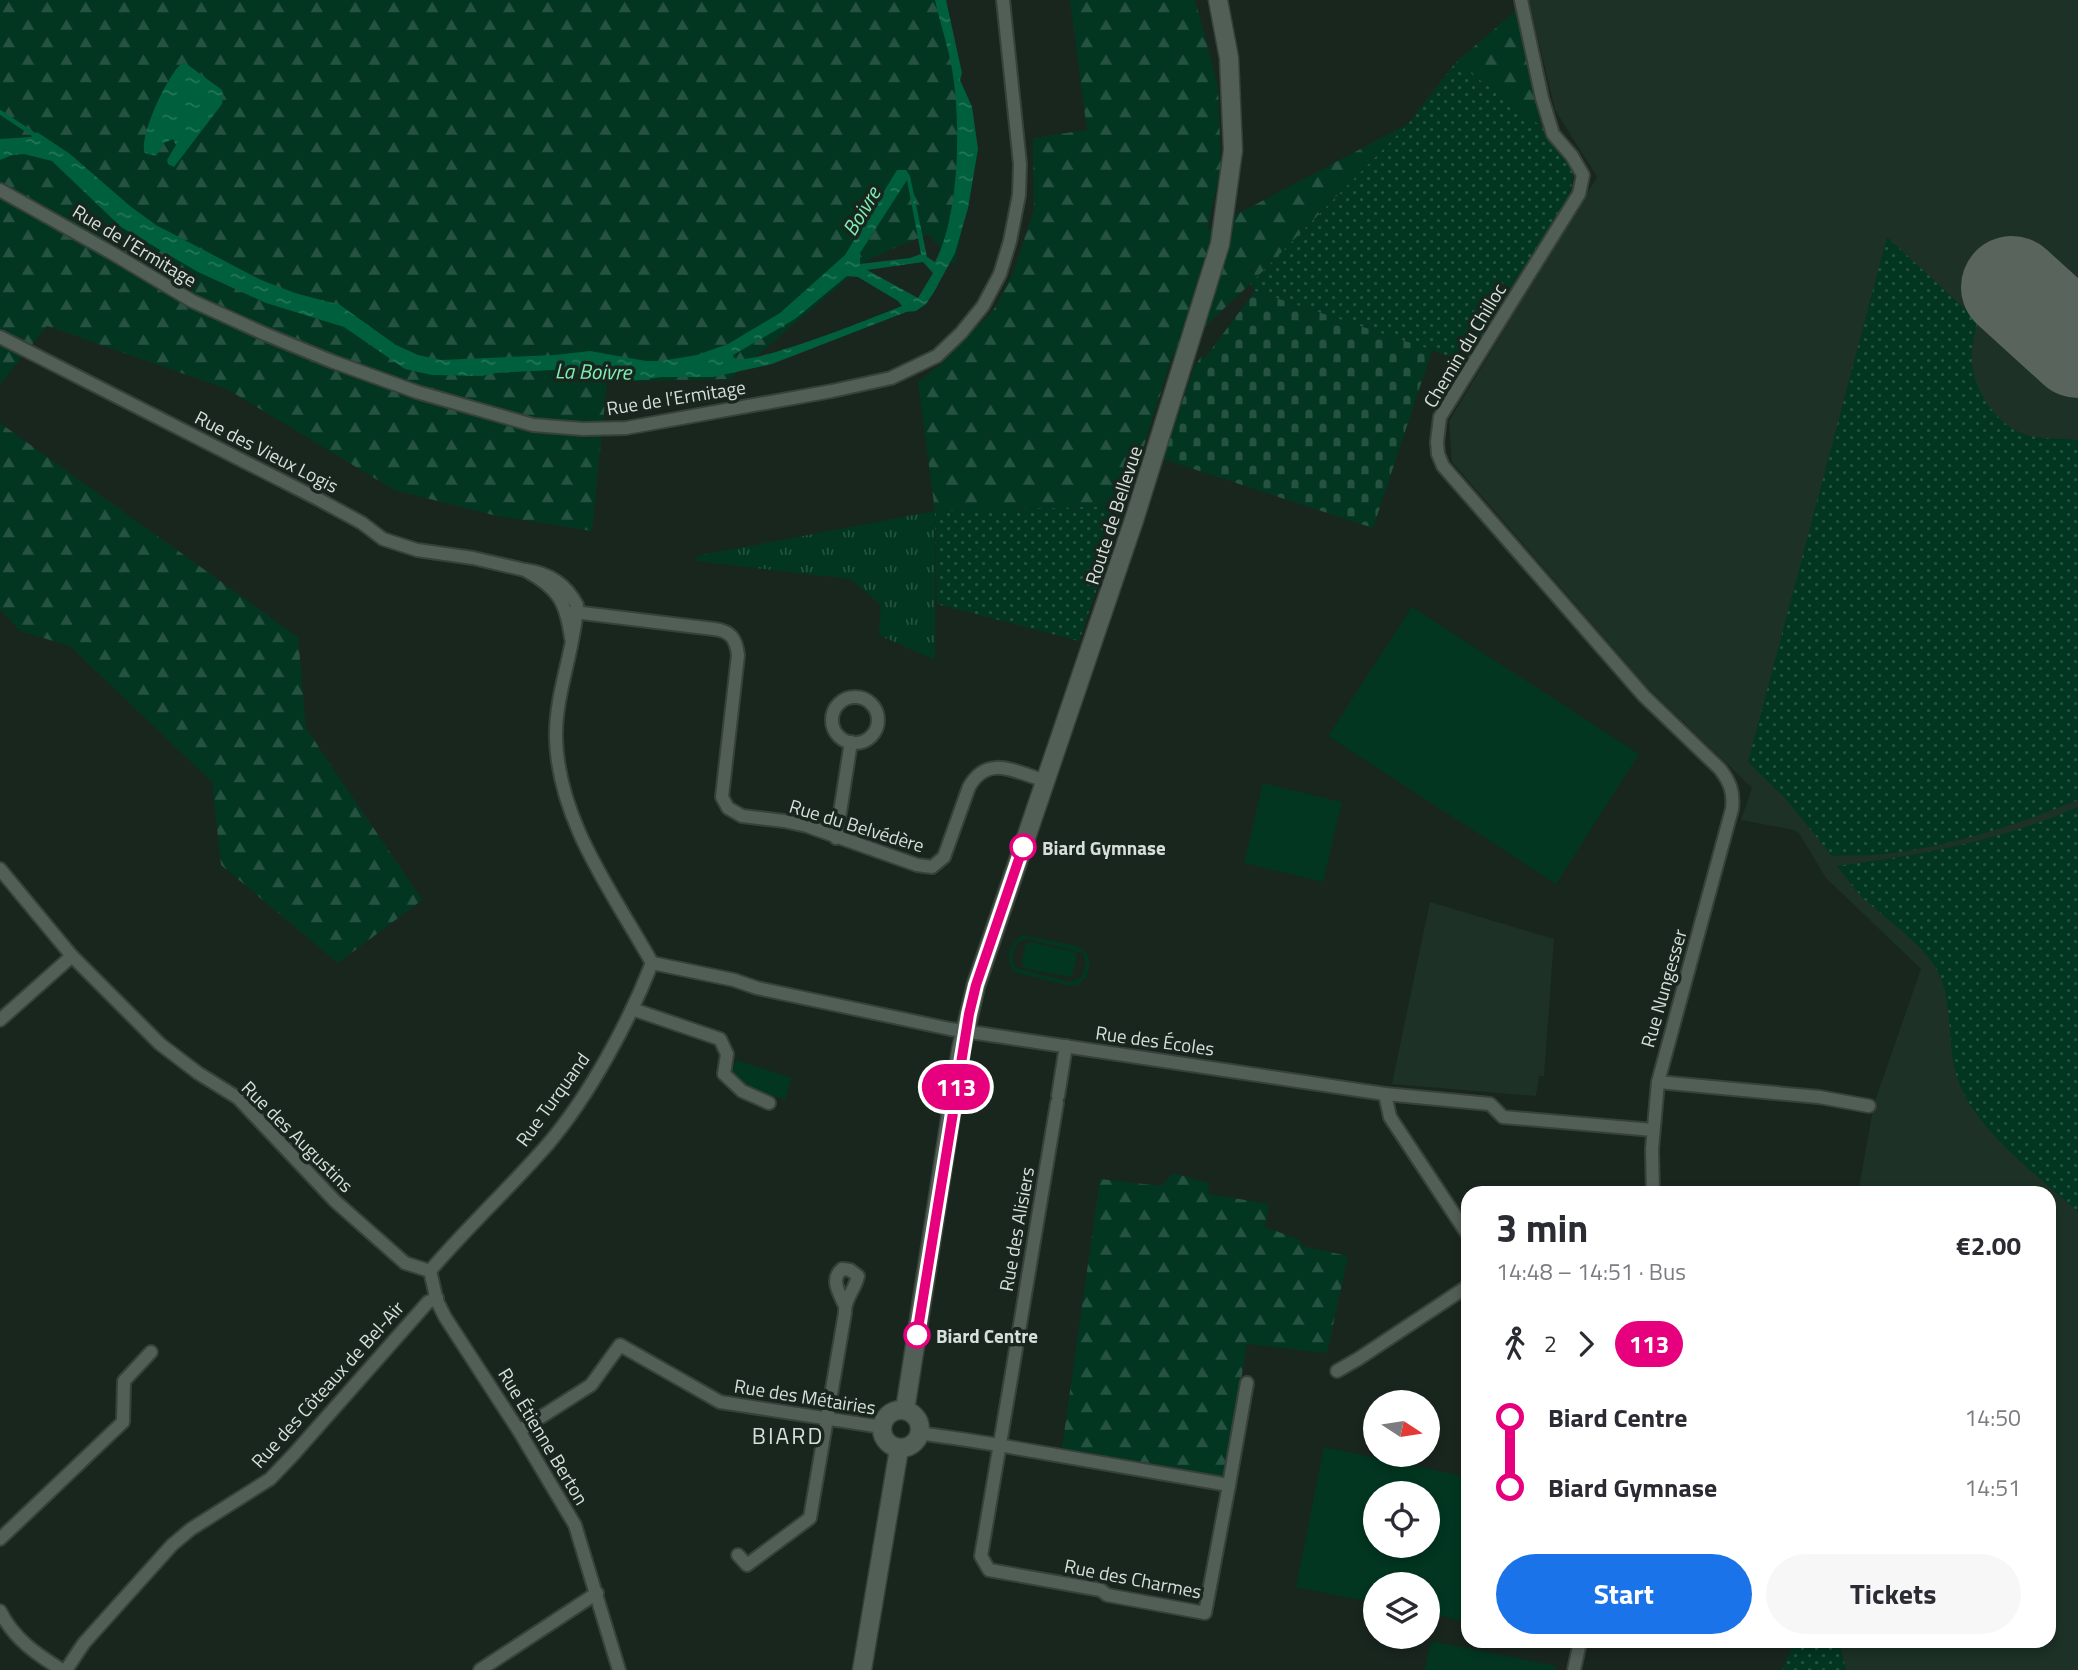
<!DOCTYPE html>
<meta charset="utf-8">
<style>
body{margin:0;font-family:"Titillium Web",sans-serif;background:#f7f7f7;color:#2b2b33;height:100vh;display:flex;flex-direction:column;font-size:26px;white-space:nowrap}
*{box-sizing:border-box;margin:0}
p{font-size:23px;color:#7c7c81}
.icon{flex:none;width:38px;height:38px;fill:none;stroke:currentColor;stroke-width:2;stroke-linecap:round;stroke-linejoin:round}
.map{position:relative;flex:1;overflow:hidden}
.sheet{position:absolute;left:1461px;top:1186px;width:595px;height:462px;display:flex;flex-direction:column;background:#fff;border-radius:21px;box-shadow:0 4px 10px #0003}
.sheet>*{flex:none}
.badge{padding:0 14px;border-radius:23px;font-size:24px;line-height:46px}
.needle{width:46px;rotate:102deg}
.fabs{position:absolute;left:1363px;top:1390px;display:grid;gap:14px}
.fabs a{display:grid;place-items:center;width:77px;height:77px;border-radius:50%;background:#fff;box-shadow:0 4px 10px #0003;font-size:35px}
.map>.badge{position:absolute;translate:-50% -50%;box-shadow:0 0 0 4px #fff}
.legs{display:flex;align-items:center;gap:10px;height:77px;padding:0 35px;font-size:23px}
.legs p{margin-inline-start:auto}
.summary{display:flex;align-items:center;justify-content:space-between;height:119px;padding:0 35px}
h1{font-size:38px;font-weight:700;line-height:52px}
.action{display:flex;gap:14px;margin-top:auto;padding:14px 35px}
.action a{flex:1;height:80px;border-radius:42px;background:#1a73e8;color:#fff;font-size:28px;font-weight:700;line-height:80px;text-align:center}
.action a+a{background:#f7f7f7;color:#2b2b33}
ul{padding:0 35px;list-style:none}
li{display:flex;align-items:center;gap:24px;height:70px;font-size:26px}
li i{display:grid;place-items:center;width:10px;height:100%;margin:0 9px;background:currentColor}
li i::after{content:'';width:18px;height:18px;margin:-9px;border:5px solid;border-radius:50%;background:#fff}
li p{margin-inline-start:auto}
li:first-child i{background:linear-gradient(#0000 50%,currentColor 0)}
li:last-child i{background:linear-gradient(currentColor 50%,#0000 0)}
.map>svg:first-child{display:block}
.built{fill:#1d3126}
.grass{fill:url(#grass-dots)}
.forest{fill:url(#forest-firs)}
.cemetery{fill:url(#cemetery-stones)}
.park{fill:url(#park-tufts)}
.garden{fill:#023621;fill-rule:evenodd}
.water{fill:url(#water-ripples);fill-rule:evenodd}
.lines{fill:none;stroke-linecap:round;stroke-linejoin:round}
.stream{stroke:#005f3c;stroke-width:4.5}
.runway{stroke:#58645c;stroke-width:102}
.street-casing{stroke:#37413a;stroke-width:16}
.secondary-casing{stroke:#37413a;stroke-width:21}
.street{stroke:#515f57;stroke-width:12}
.secondary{stroke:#515f57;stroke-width:18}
.line-1-casing{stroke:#fff;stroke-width:16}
.line-1{stroke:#e6007e;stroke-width:10}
.stop-1-dot{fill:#fff;stroke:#e6007e;stroke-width:3.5}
.labels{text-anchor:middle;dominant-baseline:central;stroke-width:7;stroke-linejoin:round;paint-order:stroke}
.street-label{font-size:19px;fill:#d7dfda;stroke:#19261e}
.stop-label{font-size:19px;font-weight:bold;fill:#d7dfda;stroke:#19261e;text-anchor:start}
.water-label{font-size:21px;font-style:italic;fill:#81edb6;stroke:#19261e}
.quarter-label{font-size:23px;letter-spacing:2px;fill:#d7dfda;stroke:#19261e}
</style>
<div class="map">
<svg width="2078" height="1670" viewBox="0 0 2078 1670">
<defs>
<pattern id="grass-dots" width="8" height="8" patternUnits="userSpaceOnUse" patternTransform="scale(1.75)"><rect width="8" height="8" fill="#023621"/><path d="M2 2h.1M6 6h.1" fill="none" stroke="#265341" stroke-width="1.8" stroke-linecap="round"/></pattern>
<pattern id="forest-firs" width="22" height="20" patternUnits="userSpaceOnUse" patternTransform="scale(1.75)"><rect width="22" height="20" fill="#023621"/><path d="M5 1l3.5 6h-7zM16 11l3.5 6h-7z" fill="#265341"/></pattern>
<pattern id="cemetery-stones" width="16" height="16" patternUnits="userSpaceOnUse" patternTransform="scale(1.75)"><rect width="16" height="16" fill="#023621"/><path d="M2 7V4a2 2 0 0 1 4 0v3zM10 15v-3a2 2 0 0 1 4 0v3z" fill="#265341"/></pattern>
<pattern id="park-tufts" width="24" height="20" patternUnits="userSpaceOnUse" patternTransform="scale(1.75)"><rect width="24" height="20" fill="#023621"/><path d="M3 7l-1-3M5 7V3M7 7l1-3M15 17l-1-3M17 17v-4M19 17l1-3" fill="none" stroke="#265341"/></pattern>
<pattern id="water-ripples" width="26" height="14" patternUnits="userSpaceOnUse" patternTransform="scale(1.75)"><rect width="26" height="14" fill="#005f3c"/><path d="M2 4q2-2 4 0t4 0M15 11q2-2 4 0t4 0" fill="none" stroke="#247658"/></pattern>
</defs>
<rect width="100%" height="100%" fill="#19261e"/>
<!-- built -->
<g class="built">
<polygon points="1529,0 2078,0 2078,1670 1846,1670 1839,1642 2049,1642 2049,1194 1858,1193 1874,1104 1921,969 1826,878 1799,833 1794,830 1741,820 1752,788 1648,688 1452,462 1449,421 1597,177 1555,110"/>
<polygon points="1430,902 1554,939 1544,1076 1539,1076 1536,1096 1392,1084"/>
</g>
<!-- grass -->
<g class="grass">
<polygon points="1456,62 1541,126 1572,161 1573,176 1569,200 1467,362 1255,291 1250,284 1408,124"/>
<path d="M1887 237 1978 321C1974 335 1971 349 1972 364 1975 392 1997 425 2024 434 2040 440 2061 438 2078 440V800C2017 825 1951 846 1886 854 1868 856 1850 855 1832 856L1785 798 1748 762Z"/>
<polygon points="1125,506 1079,641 937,604 935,511"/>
<path d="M2078 807V1212C2038 1175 1971 1128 1956 1074 1947 1042 1953 1005 1939 974 1927 947 1886 919 1864 899 1854 889 1846 877 1837 866 1922 855 1999 841 2078 807Z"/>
<polygon points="1794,1642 1839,1642 1846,1670 1782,1670"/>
</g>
<!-- forest -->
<g class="forest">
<polygon points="0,0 944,0 973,168 955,265 928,234 871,258 730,379 607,382 592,531 497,516 394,490 227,389 47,326 0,384"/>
<polygon points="1070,0 1195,0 1218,86 1221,168 1207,230 1408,124 1250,284 1172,357 1125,506 935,511 918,382 941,364 994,309 1013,273 1034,210 1033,138 1087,130"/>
<polygon points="1517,10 1541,126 1456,62"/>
<polygon points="0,423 298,637 306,728 422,900 338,963 221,865 212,782 70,646 20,631 0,609"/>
<polygon points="1173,1173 1208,1183 1209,1194 1269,1204 1265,1227 1300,1240 1302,1246 1348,1256 1327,1353 1247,1344 1225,1476 1062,1448 1100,1179 1161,1186"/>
</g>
<!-- cemetery -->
<polygon class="cemetery" points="1255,291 1432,350 1373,528 1163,459 1194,367 1201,357 1205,358"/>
<!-- park -->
<polygon class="park" points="935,511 935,660 879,635 881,605 850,579 696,561 697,556"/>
<!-- garden -->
<g class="garden">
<polygon points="1412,607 1639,754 1556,884 1328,736"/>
<polygon points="1263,783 1342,802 1323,882 1244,863"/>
<path d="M1023 935 1077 946 1087 953 1090 961C1088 974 1086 985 1070 986L1014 972C1005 959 1009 942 1023 935ZM1028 939 1083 953 1086 963 1081 978 1070 982 1016 968C1009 956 1013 940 1028 939Z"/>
<polygon points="1030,942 1074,952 1077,956 1072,975 1069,977 1024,968 1022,964 1025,945"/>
<path d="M736 1060 792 1078 785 1100C764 1093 746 1089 732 1071Z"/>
<path d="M1324 1447 1468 1477V1622L1428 1613V1584H1376L1375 1603 1296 1587ZM1376 1493H1428V1545H1376Z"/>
<polygon points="1431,1641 1556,1666 1555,1670 1425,1670"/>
</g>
<!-- water -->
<g class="water">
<path d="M935 0H946L962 73 960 80 972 107 978 149 968 208 955 253 934 292 926 304 916 311 906 312 772 364 713 377H662L629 381 607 372 570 374 553 370 496 373 482 376 432 375 405 369 344 327 266 303 198 272 121 227 52 161 24 154 12 155 0 160V139L31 137 37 132 70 154 130 206 156 225 261 280 295 293 340 305 396 345 418 355 441 360 555 355 590 351 646 361H661L697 355 728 344 780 313 845 255 897 170H906L910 176 927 257 935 262C960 215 961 121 952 69 948 46 940 23 935 0ZM907 180 921 254 910 258 860 264V253ZM923 262 933 273 918 298 867 270ZM847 276 858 277 898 301 902 306C877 316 752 367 734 358L733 355 795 319Z"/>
<path d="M184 62 222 90 223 96 222 104 174 167 168 164 167 160 176 145 173 139 164 143 156 156 145 153C138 138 169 70 184 62Z"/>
</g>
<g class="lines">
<!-- stream -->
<polyline class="stream" points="0,112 39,138"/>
<!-- runway -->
<polyline class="runway" points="2012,287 2078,347"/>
<defs>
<g id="street">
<path d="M1521 0 1542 98 1553 134 1572 156 1583 175 1579 194 1440 417 1437 442 1438 454 1443 466 1644 696 1720 769C1730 782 1734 792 1732 809L1658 1082 1652 1149 1653 1194"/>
<polyline points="0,190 112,253 192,301 265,334 331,361 417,392 533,425 583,429 626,428 832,391 891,378 937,356 961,333 983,306 1000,274 1010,241 1019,195 1020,164 1003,0"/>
<polyline points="0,337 318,499 362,523 383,539 417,550 473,558 525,570"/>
<path d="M567 613H582L714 629C731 631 736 639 738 655L722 797 728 808 742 816 784 821 807 826 917 865 932 867 944 857 969 787C988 753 1017 773 1046 781"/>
<path d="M571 638C566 601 558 588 525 570 549 573 566 584 577 605 575 649 555 693 556 738 558 821 613 893 652 963"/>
<circle cx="855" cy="720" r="23"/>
<polyline points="836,838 851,742"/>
<polyline points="0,869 72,956 160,1044 198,1073 238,1098 335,1201 405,1263 430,1271"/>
<polyline points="652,963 734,980 757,988 950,1029 1385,1094 1490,1104 1503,1117 1653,1130"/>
<polyline points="632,1009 720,1039 727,1054 724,1074 742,1091 769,1103"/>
<polyline points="0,1020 72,956"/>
<polyline points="1658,1082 1819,1097 1869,1106"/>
<polyline points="1385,1094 1390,1117 1468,1235"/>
<polyline points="1058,1096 1066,1046"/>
<polyline points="430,1271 437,1301 445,1317 519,1431 575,1525 619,1670"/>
<path d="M430 1271C467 1227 510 1188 548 1144 589 1096 629 1022 652 963"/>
<polyline points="1337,1371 1358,1359 1468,1286"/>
<polyline points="519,1431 591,1385 620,1345 720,1402 882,1427"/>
<path d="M920 1433C952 1438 984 1442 1015 1448L1229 1485 1205 1613 1107 1595 1101 1590 989 1570 981 1556C1006 1405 1033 1254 1057 1103"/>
<polyline points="1229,1485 1247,1383"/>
<polyline points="0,1539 123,1422 124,1381 151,1352"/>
<path d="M738 1555 747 1565 810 1518 845 1313C844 1299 855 1290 858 1276L850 1270 842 1269C830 1279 839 1292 844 1304"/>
<path d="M0 1611C14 1639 36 1654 62 1670"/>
<polyline points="66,1670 84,1643 172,1545 191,1529 270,1479 293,1455 428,1302 437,1298"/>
<polyline points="480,1670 597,1593"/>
<polyline points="1574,1670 1580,1642"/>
</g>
<g id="secondary">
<circle cx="901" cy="1429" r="19"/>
<polyline points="905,1410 961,1050 976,985 1135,517 1220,244 1233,150 1229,58 1218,0"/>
<polyline points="862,1670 899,1449"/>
</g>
</defs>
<!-- street casing -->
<use href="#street" class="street-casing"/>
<!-- secondary casing -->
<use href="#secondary" class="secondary-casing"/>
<!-- street -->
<use href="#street" class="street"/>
<!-- secondary -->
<use href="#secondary" class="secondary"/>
</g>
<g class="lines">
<defs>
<polyline id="line-1" points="917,1335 969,1014 976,985 1023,847"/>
</defs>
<!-- line-1 casing -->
<use href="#line-1" class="line-1-casing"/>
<!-- line-1 -->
<use href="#line-1" class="line-1"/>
</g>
<!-- markers -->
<g class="stop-1-dot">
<circle cx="1023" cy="847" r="12"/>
<circle cx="917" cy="1335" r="12"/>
</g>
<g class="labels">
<!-- street labels -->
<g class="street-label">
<text transform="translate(135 245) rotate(31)">Rue de l’Ermitage</text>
<text transform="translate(1464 345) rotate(-59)">Chemin du Chilloc</text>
<text transform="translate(676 397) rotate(-9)">Rue de l’Ermitage</text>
<text transform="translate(267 451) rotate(27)">Rue des Vieux Logis</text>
<text transform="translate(1113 515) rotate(-72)">Route de Bellevue</text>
<text transform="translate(857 825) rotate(17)">Rue du Belvédère</text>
<text transform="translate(1663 988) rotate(-74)">Rue Nungesser</text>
<text transform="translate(1155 1040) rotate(8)">Rue des Écoles</text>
<text transform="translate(552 1099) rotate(-54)">Rue Turquand</text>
<text transform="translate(298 1136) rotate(45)">Rue des Augustins</text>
<text transform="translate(1016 1229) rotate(-80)">Rue des Alisiers</text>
<text transform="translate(327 1384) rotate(-48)">Rue des Côteaux de Bel-Air</text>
<text transform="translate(805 1396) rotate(9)">Rue des Métairies</text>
<text transform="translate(544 1436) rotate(59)">Rue Étienne Berton</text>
<text transform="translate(1133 1578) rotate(11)">Rue des Charmes</text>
</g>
<!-- stop labels -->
<g class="stop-label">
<text x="1042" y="847">Biard Gymnase</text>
<text x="936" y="1335">Biard Centre</text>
</g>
<!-- water labels -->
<g class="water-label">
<text transform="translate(861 211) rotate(-59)">Boivre</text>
<text transform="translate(593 371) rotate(1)">La Boivre</text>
</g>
<!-- quarter labels -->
<g class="quarter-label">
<text x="788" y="1435">BIARD</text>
</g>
</g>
</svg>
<div class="fabs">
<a><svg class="needle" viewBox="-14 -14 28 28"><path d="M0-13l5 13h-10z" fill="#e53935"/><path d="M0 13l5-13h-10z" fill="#7c7c81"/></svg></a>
<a><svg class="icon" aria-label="locate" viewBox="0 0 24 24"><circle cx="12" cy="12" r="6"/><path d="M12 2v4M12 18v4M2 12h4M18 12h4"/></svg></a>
<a><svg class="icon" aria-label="layers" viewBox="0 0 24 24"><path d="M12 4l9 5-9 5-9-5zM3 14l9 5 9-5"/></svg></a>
</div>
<b class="badge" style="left:956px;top:1087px;background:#e6007e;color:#fff">113</b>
<section class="sheet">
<div class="summary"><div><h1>3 min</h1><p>14:48 – 14:51 · Bus</p></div><b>€2.00</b></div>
<div class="legs"><svg class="icon" aria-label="walk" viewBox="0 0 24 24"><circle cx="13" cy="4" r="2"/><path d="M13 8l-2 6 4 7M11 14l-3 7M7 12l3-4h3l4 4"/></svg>2<svg class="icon" aria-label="forward" viewBox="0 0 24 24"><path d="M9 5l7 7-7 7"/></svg><b class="badge" style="background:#e6007e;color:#fff">113</b></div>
<ul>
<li><i style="color:#e6007e"></i><b>Biard Centre</b><p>14:50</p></li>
<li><i style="color:#e6007e"></i><b>Biard Gymnase</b><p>14:51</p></li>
</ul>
<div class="action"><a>Start</a><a>Tickets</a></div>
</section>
</div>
